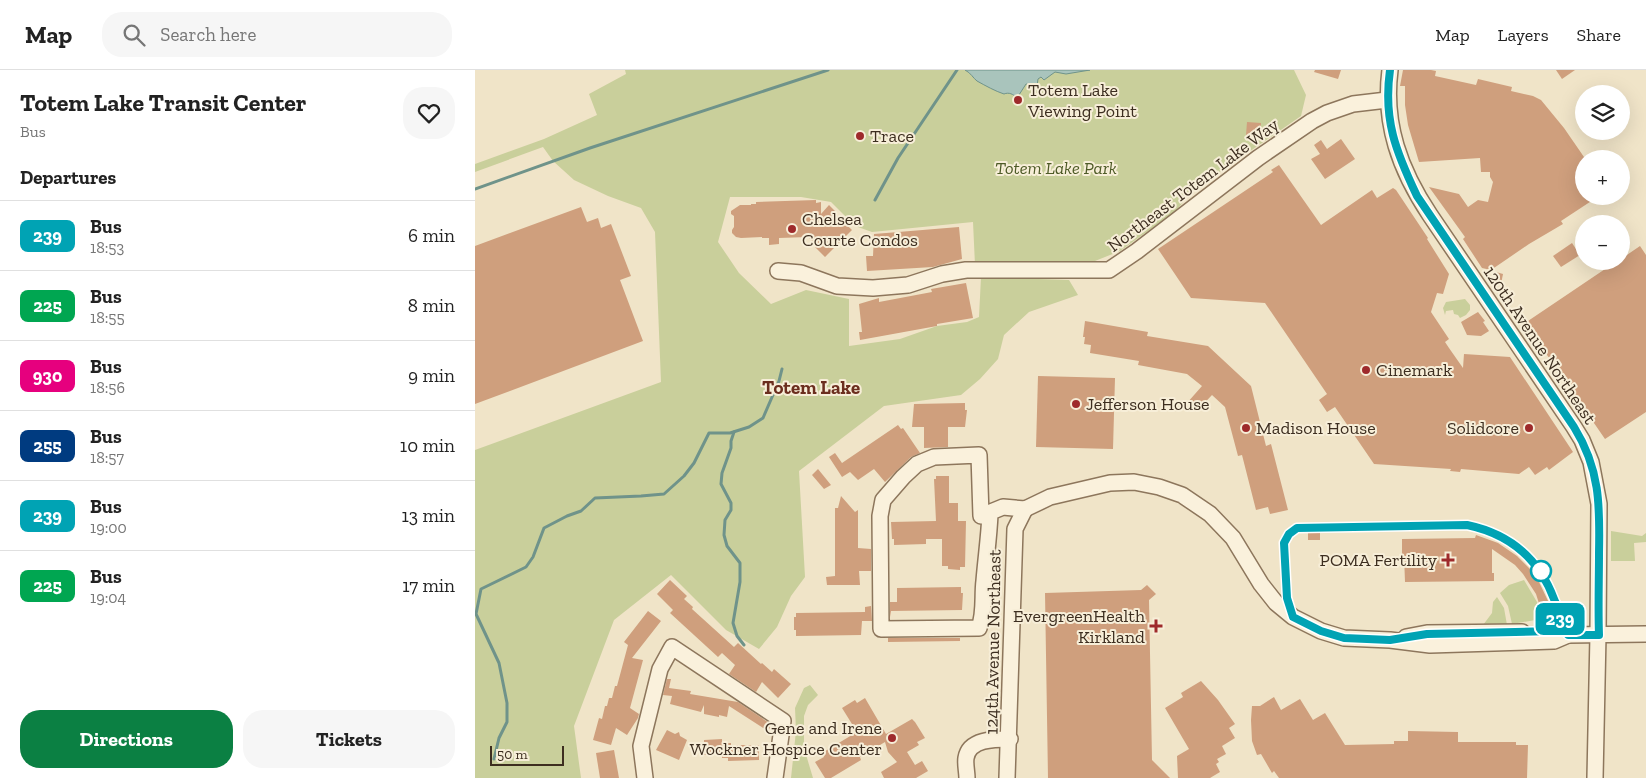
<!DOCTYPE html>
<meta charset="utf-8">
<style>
body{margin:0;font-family:"Zilla Slab",serif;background:#f6f6f6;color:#222;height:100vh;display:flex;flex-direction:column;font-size:19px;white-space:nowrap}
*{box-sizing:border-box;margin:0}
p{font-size:16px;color:#767676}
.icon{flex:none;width:28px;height:28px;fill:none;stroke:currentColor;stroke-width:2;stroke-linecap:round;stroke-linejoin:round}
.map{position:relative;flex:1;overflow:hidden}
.panel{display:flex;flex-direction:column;background:#fff;width:475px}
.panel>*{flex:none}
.badge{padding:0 10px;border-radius:8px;font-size:18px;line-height:32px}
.fabs{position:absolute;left:1100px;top:15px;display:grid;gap:10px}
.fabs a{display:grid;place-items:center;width:55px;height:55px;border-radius:50%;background:#fff;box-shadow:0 5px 20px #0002;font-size:25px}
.scale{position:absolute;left:15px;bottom:12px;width:74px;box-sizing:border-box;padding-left:5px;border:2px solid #3d2e20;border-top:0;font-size:14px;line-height:18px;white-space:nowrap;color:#3d2e20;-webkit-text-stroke:4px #f7eed8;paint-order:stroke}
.map>.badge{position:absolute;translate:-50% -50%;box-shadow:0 0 0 2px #fff}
h2{padding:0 20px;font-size:19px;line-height:45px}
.round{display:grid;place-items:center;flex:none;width:52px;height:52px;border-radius:20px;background:#f6f6f6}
.headline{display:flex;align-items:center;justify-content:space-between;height:85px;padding:0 20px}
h1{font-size:24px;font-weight:700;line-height:38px}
.primary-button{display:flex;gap:10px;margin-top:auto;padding:10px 20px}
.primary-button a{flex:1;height:58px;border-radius:20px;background:#0b8043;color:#fff;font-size:20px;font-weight:700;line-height:58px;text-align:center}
.primary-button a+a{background:#f6f6f6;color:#222}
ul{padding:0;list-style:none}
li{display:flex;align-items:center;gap:15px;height:70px;padding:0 20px;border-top:1px solid #e0e0e0}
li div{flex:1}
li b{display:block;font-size:19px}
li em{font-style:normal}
li .badge{min-width:55px;font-weight:700;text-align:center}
header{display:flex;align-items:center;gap:30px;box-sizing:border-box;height:70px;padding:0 25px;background:#fff;border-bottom:1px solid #e0e0e0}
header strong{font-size:24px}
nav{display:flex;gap:28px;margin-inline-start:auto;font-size:18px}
.search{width:350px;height:45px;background:#f6f6f6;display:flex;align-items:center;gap:12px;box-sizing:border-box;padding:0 18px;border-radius:20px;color:#767676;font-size:19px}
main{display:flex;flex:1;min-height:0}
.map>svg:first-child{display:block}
.green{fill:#c9cf9b}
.water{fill:#a9c4bc;stroke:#6f938a}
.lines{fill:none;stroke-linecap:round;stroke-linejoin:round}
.stream{stroke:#6f938a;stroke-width:3}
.building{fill:#cf9f7d}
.minor-casing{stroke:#8d765c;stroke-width:18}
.minor{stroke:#faf1dc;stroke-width:15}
.line-casing{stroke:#fff;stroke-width:11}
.line{stroke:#00a3b4;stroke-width:8}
.poi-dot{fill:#9e2a2b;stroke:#f7eed8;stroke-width:2}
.stop-dot{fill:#fff;stroke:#00a3b4;stroke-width:2.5}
.labels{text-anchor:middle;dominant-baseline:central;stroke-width:4;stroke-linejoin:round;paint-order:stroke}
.poi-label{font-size:18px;fill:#3d2e20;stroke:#f7eed8;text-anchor:start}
.park-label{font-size:18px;font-style:italic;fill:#4d5a26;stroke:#f7eed8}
.street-label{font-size:18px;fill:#3d2e20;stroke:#f7eed8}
.neighbourhood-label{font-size:19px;font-weight:bold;fill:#6b2e1e;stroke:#f7eed8}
</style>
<header>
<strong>Map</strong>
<div class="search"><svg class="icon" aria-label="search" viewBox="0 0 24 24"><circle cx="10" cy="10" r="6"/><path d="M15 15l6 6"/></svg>Search here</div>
<nav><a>Map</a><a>Layers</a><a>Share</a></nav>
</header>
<main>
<section class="panel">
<div class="headline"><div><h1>Totem Lake Transit Center</h1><p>Bus</p></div><a class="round"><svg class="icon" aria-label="heart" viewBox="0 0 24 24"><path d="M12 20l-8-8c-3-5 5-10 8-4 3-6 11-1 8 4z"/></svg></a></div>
<h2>Departures</h2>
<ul>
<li><span class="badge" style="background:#00a3b4;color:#fff">239</span><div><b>Bus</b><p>18:53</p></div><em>6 min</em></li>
<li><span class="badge" style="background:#00a651;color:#fff">225</span><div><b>Bus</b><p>18:55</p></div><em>8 min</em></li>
<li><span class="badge" style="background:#e6007e;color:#fff">930</span><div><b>Bus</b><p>18:56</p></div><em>9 min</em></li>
<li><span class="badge" style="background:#003b80;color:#fff">255</span><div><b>Bus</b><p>18:57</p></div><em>10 min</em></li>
<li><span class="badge" style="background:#00a3b4;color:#fff">239</span><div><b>Bus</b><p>19:00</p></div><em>13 min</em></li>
<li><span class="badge" style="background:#00a651;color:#fff">225</span><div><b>Bus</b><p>19:04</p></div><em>17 min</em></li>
</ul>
<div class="primary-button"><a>Directions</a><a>Tickets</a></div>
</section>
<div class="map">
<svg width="1171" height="708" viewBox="0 0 1171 708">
<rect width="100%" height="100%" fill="#f0e4c8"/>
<!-- green -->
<g class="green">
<polygon points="150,0 819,0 831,25 826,46 716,122 701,141 645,181 605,197 500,195 498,152 397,162 380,156 356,132 326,127 255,127 243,172 264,203 296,234 331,220 374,229 374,276 425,269 462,256 492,252 504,247 506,207 594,210 603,225 554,242 529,265 523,289 505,309 486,325 409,336 324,401 330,507 316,526 302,557 284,579 251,560 196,505 139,550 99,656 106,708 0,708 0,380 186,312 180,162 166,138 133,126 99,110 78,91 68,77 0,102 0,94 69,69 122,45 114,24 151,4"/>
<polygon points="990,229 995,235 995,240 991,245 985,248 983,245 979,244 978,240 971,241 970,245 968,238 971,232"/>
<polygon points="1136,461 1167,466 1171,463 1171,472 1159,473 1160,491 1136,491"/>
<polygon points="1049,510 1062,532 1066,549 1037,554 1033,536 1025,523 1034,515"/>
<polygon points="1022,527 1029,538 1032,555 1008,555 1017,543 1018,532"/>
<polygon points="335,615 343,625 333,635 329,646 329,678 338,708 316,708 321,661 320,638 329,618"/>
</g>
<!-- water -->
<path class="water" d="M490 0H615L591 4 580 2 569 10 566 7 563 9 562 16 551 14 542 28C538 24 534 22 529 24 520 21 511 16 502 11 498 8 496 3 490 0Z"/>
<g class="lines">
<!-- stream -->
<g class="stream">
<polyline points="0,119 115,78 353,0"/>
<polyline points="400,130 423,88 482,0"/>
<polyline points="259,362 256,371 256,378 247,403 246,414 256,433 256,440 250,450 249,465 252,476 265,493 265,512 258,553 262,566 269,575"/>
<polyline points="19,689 24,668 32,652 32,633 24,593 1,544 6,519 51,497 58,487 69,458 92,446 106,441 120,428 166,426 189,424 209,406 219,393 234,363 255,363 274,357 288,348 304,311 307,299"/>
</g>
</g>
<!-- building -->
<g class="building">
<polygon points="840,0 866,0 863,9 839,2"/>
<polygon points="928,0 956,0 961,1 960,6 1001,15 1003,9 1037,17 1036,21 1058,26 1066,30 1089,58 1109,87 1109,126 1124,126 1086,151 1088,154 1054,174 1016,200 1007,198 988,169 990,167 954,117 984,124 993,137 1003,130 1013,132 1018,112 1015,107 1015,102 1006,102 1005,88 944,92 933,55 930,35 930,16 925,16"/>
<polygon points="1081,0 1100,0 1087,9"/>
<polygon points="772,52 786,53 785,66 771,65"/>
<polygon points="866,69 880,89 850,109 836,89 845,84 839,75 846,70 852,79"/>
<polygon points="804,95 846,155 897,120 902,128 918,118 921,120 953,168 952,169 974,204 968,224 962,223 956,242 974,269 970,272 974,278 988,298 989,284 1035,287 1098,382 1074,400 1072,397 1060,405 1054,397 1044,404 986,399 985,402 975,401 976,399 899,394 860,337 852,342 844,330 852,324 790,233 716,228 683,179 798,102 796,100"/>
<polygon points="341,130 341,133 346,132 346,144 354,135 360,141 358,142 377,160 350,187 340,177 340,174 333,167 304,168 304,174 294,175 294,168 287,168 287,167 266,168 261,167 257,163 257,160 259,157 259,146 256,144 256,141 265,135 276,135 276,134 281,134 281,132"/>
<polygon points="106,137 112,152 123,148 126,158 136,154 156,206 145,210 168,271 0,334 0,176"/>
<polygon points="484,157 487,189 458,197 392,201 391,186 398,186 399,164"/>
<polygon points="1097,173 1105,185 1086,197 1078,186"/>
<polygon points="1165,176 1171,185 1171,342 1130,369 1050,253 1142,191 1146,191 1146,189"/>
<polygon points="1021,202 1028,204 1026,214 1019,212"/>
<polygon points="491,213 498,248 462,254 462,256 385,270 384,262 387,262 384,234 404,228 404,232 457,222 456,219"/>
<polygon points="1003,242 1010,251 1008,252 1014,261 1006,266 992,265 986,252"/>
<polygon points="610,251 673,262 672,266 733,276 776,316 791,376 796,374 813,440 795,444 793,437 781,440 767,385 763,386 750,337 737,325 721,342 712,333 727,316 712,304 663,295 664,291 615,283 616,275 609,274 610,267 608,267"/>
<polygon points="563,306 640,308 638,379 561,377"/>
<polygon points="490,333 490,340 492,340 490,357 473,357 473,377 449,378 449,357 437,357 439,334"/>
<polygon points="423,355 426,359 428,358 445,383 436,387 410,412 399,399 383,410 375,402 367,407 354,387 360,383 367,393"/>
<polygon points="343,399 356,415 349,419 337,405"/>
<polygon points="461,406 474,406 474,433 483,433 483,451 491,451 490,497 485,497 485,500 473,499 473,496 467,496 467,469 451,469 451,474 419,475 419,469 417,469 416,452 461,451 459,409 461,409"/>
<polygon points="366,426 380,442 383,440 383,478 396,479 396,501 384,501 385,515 352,515 351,507 360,506 360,438 363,438"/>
<rect x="833" y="461" width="12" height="9"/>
<polygon points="1001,465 1023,473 1042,486 1058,502 1064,512 1074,533 1077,544 1068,546 1061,524 1048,504 1040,495 1017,479 1017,503 1019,503 1019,511 930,512 929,485 927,485 927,469 1000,468"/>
<polygon points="195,510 212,526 209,529 218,537 217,539 259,577 263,573 286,594 287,593 297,602 299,599 316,614 303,628 287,612 281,622 254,604 260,595 247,583 243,587 195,543 198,540 182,524"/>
<polygon points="672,515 681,524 674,530 677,690 695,708 573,708 570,523 666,520"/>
<polygon points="486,517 486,523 488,523 487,540 416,541 415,547 415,532 422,532 422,518"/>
<polygon points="396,536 397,551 387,551 386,565 321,566 321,560 319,560 319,547 321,547 321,543 390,542 390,537"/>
<polygon points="173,541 186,551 157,588 168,590 155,638 164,644 163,648 152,665 141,658 136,675 118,670 124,648 127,649 130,636 132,636 134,628 137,628 140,616 142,616 153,575 149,572"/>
<polygon points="413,568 485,568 485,571 413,572"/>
<polygon points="192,609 196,609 194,618 216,621 215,624 263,632 297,655 293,661 254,636 252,647 244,645 244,647 229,644 229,635 226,642 195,634 197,626 188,625"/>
<polygon points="726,611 743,630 760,654 754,658 760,668 747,676 751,684 742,689 744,692 741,694 745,702 735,708 703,708 702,686 714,679 690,638 708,627 706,623"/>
<polygon points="799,627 806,640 825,629 838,650 850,643 870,675 919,674 919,671 933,671 933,661 983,662 983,672 1041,672 1041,675 1053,675 1052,708 804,708 799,701 797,703 786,684 782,685 777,671 776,650 777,636 785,636"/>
<polygon points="390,628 411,664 437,649 440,652 450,668 442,672 444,675 432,682 440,695 447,691 453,701 441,708 409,708 406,702 422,692 413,682 410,672 385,687 386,690 356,708 350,708 340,692 349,687 347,683 382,662 367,638 380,630 382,633"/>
<polygon points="192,660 200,664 204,662 205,666 212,670 204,690 181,680"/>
<polygon points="247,669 247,673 256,673 256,675 284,675 284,690 253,691 253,688 247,688 247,685 229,685 229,670"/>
<polygon points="139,680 144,708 125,708 121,683"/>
</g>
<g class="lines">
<defs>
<g id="minor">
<path d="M915 0C908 54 925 100 955 145L1099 357 1107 370 1116 392 1124 434 1123 565 1120 708"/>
<polyline points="303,201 326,203 362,216 398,218 433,215 467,204 491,200 634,200 662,181 783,88 837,51 852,43 878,34 912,30"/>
<polyline points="550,439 575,427 635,413 659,412 684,417 707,425 735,444 758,468 786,514 801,533 818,547 846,561 869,568 915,570 955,575 1079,571 1093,565"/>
<path d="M515 444C514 467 511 487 509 511 507 526 510 543 504 558L406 559 405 446 408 430 428 407 442 394 459 387 504 385 506 446 528 437 550 439"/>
<polyline points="1083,562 1093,565 1171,564"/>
<polyline points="931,567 952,563 1047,562"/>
<polyline points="170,708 166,676 185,599 197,577 308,651 300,708"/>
<path d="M492 708C492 702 490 694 491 688 494 669 519 669 535 669"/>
<polyline points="532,708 540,459 550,439"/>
</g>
</defs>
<!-- minor casing -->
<use href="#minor" class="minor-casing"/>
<!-- minor -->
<use href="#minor" class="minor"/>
</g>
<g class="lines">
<defs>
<path id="line" d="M915 0C908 50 921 82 942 126L1099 357C1125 399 1125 435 1124 483 1124 510 1123 538 1124 565H1093C1091 562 1087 559 1085 556 1084 552 1085 548 1085 544 1084 539 1081 534 1079 529 1064 489 1035 464 992 455L822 458 814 464 809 473 812 528 818 547 846 561 869 568 915 570 952 564 1079 561"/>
</defs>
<!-- line casing -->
<use href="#line" class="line-casing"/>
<!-- line -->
<use href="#line" class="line"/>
</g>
<!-- markers -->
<g class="poi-dot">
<circle cx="543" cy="30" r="5"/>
<circle cx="385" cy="66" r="5"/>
<circle cx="317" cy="159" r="5"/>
<circle cx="891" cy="300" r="5"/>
<circle cx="601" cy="334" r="5"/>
<circle cx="771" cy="358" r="5"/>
<circle cx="1054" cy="358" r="5"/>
<path d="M970.5 482.5h5v5h5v5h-5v5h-5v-5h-5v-5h5z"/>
<path d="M678.5 548.5h5v5h5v5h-5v5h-5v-5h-5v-5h5z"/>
<circle cx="417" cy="668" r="5"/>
</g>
<circle class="stop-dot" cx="1066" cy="501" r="10"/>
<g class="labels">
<!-- poi labels -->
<g class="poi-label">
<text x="553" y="20">Totem Lake<tspan x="553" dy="21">Viewing Point</tspan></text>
<text x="395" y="66">Trace</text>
<text x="327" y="149">Chelsea<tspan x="327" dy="21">Courte Condos</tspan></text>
<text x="901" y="300">Cinemark</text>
<text x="611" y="334">Jefferson House</text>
<text x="781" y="358">Madison House</text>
<text x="1044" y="358" text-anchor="end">Solidcore</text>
<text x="962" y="490" text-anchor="end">POMA Fertility</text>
<text x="670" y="546" text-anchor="end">EvergreenHealth<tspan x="670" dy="21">Kirkland</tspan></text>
<text x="407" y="658" text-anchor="end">Gene and Irene<tspan x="407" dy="21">Wockner Hospice Center</tspan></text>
</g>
<!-- park labels -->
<g class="park-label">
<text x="581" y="98">Totem Lake Park</text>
</g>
<!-- street labels -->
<g class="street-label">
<text transform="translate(718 115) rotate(-37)">Northeast Totem Lake Way</text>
<text transform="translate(1065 275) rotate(56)">120th Avenue Northeast</text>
<text transform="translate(518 572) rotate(-89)">124th Avenue Northeast</text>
</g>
<!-- neighbourhood labels -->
<g class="neighbourhood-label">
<text x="336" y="317">Totem Lake</text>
</g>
</g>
</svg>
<div class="fabs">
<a><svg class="icon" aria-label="layers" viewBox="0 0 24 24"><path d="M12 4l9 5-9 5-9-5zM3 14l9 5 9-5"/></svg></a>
<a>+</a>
<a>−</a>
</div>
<div class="scale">50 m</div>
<b class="badge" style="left:1085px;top:549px;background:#00a3b4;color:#fff">239</b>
</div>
</main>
